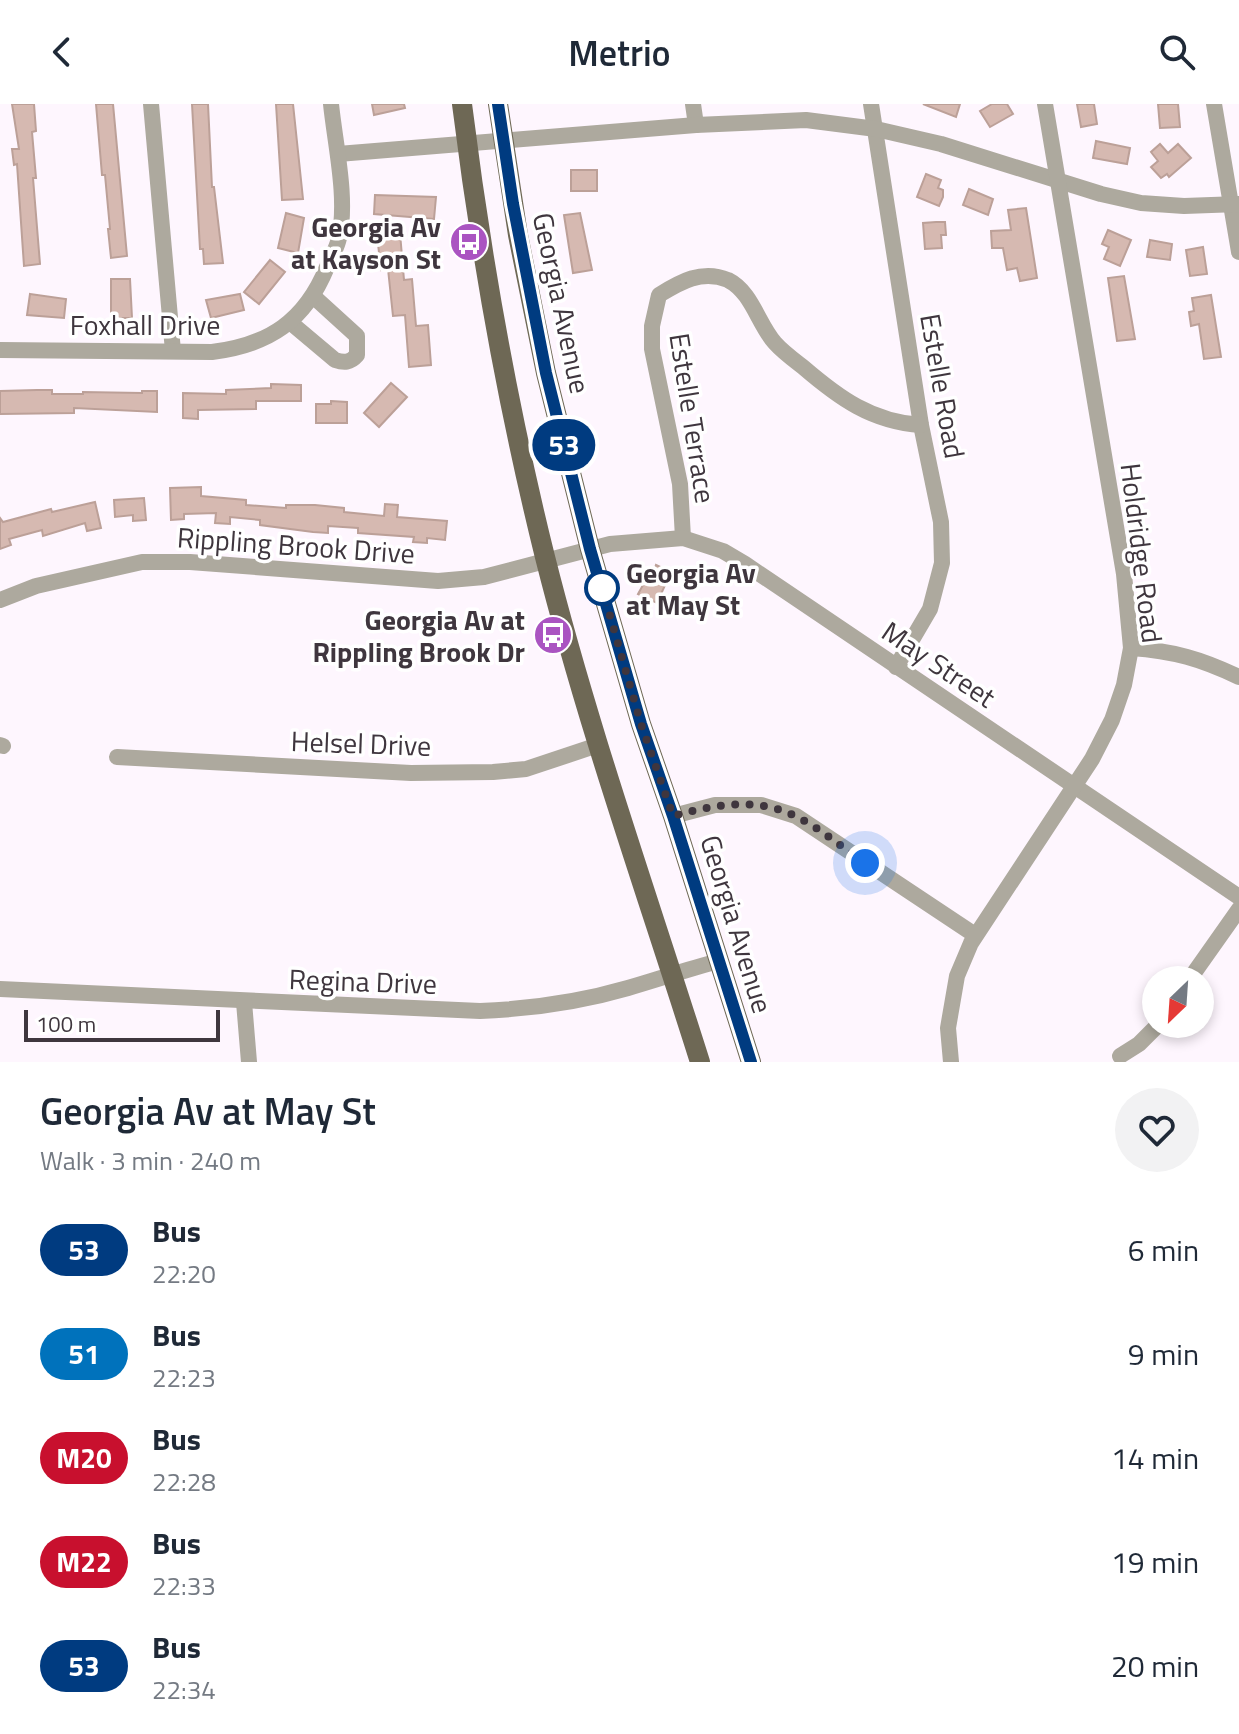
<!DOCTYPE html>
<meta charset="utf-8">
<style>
body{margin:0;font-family:"Titillium Web",sans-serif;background:#f2f2f3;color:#1f2937;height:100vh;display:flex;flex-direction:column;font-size:30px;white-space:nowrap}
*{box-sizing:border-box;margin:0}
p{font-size:26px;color:#747a83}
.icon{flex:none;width:44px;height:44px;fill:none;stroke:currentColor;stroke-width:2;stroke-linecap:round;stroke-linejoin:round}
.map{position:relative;height:958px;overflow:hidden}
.details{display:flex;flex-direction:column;background:#fff;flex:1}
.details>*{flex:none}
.badge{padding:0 16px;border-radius:26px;font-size:28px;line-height:52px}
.needle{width:52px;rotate:205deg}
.fabs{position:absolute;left:1142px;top:862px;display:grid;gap:16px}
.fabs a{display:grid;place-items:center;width:72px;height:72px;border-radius:50%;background:#fff;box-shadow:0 4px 12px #0003;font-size:40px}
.scale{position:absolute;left:24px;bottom:20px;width:196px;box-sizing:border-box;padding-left:8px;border:4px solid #3f363e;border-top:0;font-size:22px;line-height:28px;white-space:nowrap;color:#3f363e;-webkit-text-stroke:6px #fff;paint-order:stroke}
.you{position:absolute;width:40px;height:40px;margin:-20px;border:6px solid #fff;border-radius:50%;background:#1a73e8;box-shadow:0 0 0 12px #1a73e833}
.map>.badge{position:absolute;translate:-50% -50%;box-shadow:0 0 0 4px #fff}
.round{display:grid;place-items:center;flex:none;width:84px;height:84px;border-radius:42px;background:#f2f2f3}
.overview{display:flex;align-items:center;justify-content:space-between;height:136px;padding:0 40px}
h1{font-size:38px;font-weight:600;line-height:60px}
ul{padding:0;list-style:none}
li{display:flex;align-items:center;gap:24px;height:104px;padding:0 40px}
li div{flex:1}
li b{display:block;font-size:30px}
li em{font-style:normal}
li .badge{min-width:88px;font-weight:700;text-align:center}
header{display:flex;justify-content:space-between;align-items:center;height:104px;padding:0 40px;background:#fff;font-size:36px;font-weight:600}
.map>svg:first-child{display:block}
.building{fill:#d6b9b1;stroke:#bca098;stroke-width:2}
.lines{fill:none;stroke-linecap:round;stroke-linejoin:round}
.minor{stroke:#ada99e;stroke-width:16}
.major{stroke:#6e6855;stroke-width:20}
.line-casing{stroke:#fff;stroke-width:18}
.line{stroke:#003b80;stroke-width:12}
.walk{stroke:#3f363e;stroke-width:8;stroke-dasharray:0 14.4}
.stop-dot{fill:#fff;stroke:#003b80;stroke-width:4}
.labels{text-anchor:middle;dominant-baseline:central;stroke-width:7;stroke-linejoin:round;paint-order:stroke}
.poi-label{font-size:28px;font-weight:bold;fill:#3f363e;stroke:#fff;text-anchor:end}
.street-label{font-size:28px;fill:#3f363e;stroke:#fff}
.stop-label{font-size:28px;font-weight:bold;fill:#3f363e;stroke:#fff;text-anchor:start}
</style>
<header><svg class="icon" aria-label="back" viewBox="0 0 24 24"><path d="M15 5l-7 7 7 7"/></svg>Metrio<svg class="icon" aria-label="search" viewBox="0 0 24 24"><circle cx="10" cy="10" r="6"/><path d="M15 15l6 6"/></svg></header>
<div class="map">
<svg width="1239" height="958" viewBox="0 0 1239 958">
<rect width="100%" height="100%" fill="#fef6fe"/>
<!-- building -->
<g class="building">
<polygon points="12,0 34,0 36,27 32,28 36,74 33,74 40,160 24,162 17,60 14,61 12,45 19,45"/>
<polygon points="96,0 113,0 127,152 111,154 108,125 110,125 105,71 102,71"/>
<polygon points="192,0 208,0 212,83 214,83 223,159 204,160 203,145 200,145"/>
<polygon points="276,0 293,0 303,95 282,96"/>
<polygon points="372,0 404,0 405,4 374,11"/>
<polygon points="923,0 960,0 956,13"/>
<polygon points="992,0 1007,0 1013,10 990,23 980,7"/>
<polygon points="1077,0 1094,0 1097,20 1081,23"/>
<polygon points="1158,0 1178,0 1180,23 1160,24"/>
<polygon points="1096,37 1130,44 1127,60 1093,54"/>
<polygon points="1160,40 1168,49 1178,40 1191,54 1169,73 1167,70 1161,74 1151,63 1158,57 1151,48"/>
<rect x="571" y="66" width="26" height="21"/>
<polygon points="926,70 941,76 938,84 943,86 943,93 939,102 917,93"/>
<polygon points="969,85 993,95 988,111 963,101"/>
<polygon points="375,91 436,93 434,115 374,110"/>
<polygon points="1026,104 1037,174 1020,177 1017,164 1007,166 1003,144 992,144 991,127 1011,126 1008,106"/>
<polygon points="286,109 304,114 298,149 278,144"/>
<polygon points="580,109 592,166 573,169 564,111"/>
<polygon points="936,118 945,118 946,131 941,131 942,144 925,145 923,119"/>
<polygon points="1108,126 1131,136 1120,162 1104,155 1109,143 1102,140"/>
<polygon points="400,129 404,176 412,175 416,222 428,221 431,261 409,263 405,211 393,212 388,165 381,166 377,131"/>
<polygon points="1150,136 1172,140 1170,156 1147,153"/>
<polygon points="1203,143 1207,170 1190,172 1186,146"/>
<polygon points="270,156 285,168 259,200 244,188"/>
<polygon points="1124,172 1135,235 1117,237 1108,174"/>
<polygon points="111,175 130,175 132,214 111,214"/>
<polygon points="30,190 66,195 64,214 27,211"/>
<polygon points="240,190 244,206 211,214 206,196"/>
<polygon points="1211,191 1221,253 1204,255 1199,220 1191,222 1189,208 1194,207 1192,194"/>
<polygon points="391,279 407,293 379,323 364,309"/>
<polygon points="271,280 301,281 301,297 256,297 256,305 198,306 198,315 183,314 183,289 226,290 226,286 271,284"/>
<polygon points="37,286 52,286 52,290 83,290 83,288 142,289 142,287 157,287 157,308 74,304 74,309 0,310 0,287"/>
<polygon points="331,297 347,298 347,319 316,319 316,300 331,300"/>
<polygon points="201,383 201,392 246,396 246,401 286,404 286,401 315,401 344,404 344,408 384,412 385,400 398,401 397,413 447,417 445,436 427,434 427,439 413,438 414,433 358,429 358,424 328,422 328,429 313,428 260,421 260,416 230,413 230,420 215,419 216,409 184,410 184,415 171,416 170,384"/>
<polygon points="144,394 146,416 133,417 133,411 115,413 114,396"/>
<polygon points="95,398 101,424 87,427 85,419 43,432 42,426 9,435 11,441 0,445 0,414 3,418 51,405 52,408"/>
<polygon points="656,461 671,468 657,499 638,490 643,481 637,479 643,466 649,469 650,465 654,467"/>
</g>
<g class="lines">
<!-- minor -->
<g class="minor">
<polyline points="151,0 173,247"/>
<polyline points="693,0 696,21"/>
<polyline points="871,0 921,321 941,418 942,459 930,505 896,563"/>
<polyline points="1214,0 1239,148"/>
<polyline points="338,50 696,21 806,16 876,25 941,40 1101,90 1141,99 1184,102 1239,100"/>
<path d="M291 219 335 256C344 259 350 259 357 251V232L313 192"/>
<path d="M0 246 212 248C269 241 305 217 327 163 331 154 337 144 339 134 348 95 335 40 331 0"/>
<path d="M683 434 680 380 652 245V222L659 191C680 178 702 165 728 176 752 188 758 220 775 239 783 248 794 256 803 263 839 294 872 318 921 321"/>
<polyline points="0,496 36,482 142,458 190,458 438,477 484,473 610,440 683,434 723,447 745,460 1239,793"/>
<path d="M1131 544C1174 547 1201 555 1239 573"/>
<polyline points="0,641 3,642"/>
<polyline points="117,653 411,669 493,668 526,665 598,641"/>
<polyline points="673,712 715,701 761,701 796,712 975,831"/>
<polyline points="1189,876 1239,805"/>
<path d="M0 885 480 907C530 905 580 898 628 884 659 875 688 865 719 857"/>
<polyline points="244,898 249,958"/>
<polyline points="1120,952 1139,940 1159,920"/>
<polyline points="951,958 948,924 957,872 971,839 1092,655 1112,616 1124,581 1131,544 1124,470 1045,0"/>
</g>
<!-- major -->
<g class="major">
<path d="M462 0C481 153 508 304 545 453 588 624 647 790 700 958"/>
<polyline points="498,0 518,131 546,269 590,445 641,620 673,712 751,958"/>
</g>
</g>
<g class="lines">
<defs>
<polyline id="line" points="498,0 513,100 546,269 590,445 641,620 673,712 751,958"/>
</defs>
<!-- line casing -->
<use href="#line" class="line-casing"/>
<!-- line -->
<use href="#line" class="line"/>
<!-- walk -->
<path class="walk" d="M602 484 600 477 641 620 673 712C713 701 758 692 797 713 821 725 843 744 865 759"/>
</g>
<!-- icons -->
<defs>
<symbol id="bus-disc" viewBox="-11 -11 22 22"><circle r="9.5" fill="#aa54c1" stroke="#fff"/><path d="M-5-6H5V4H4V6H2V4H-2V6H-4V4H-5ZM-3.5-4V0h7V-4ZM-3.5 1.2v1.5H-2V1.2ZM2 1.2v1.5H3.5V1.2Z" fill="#fff"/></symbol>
</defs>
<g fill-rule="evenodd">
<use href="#bus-disc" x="447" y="116" width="44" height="44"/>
<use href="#bus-disc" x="531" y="509" width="44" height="44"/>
</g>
<!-- markers -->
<circle class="stop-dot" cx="602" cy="484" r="16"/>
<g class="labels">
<!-- poi labels -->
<g class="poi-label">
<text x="441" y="122">Georgia Av<tspan x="441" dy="32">at Kayson St</tspan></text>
<text x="525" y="515">Georgia Av at<tspan x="525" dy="32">Rippling Brook Dr</tspan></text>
</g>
<!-- street labels -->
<g class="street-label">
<text transform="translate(562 199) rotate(78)">Georgia Avenue</text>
<text x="145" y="220">Foxhall Drive</text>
<text transform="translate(943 282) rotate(80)">Estelle Road</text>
<text transform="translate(693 314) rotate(81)">Estelle Terrace</text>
<text transform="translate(296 441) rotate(4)">Rippling Brook Drive</text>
<text transform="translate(1142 449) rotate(83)">Holdridge Road</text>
<text transform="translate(939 560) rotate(34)">May Street</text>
<text transform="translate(361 639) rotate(2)">Helsel Drive</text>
<text transform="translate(737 820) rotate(73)">Georgia Avenue</text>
<text transform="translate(363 877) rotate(2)">Regina Drive</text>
</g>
<!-- stop labels -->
<g class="stop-label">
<text x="626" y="468">Georgia Av<tspan x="626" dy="32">at May St</tspan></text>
</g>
</g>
</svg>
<div class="fabs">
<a><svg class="needle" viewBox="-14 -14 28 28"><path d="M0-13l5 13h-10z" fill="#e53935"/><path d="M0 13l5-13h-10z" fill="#747a83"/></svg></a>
</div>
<div class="scale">100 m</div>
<div class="you" style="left:865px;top:759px"></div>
<b class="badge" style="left:564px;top:341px;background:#003b80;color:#fff">53</b>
</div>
<section class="details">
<div class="overview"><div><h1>Georgia Av at May St</h1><p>Walk · 3 min · 240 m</p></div><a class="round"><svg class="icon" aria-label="heart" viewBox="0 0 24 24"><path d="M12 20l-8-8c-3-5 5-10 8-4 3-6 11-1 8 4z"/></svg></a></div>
<ul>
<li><span class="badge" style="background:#003b80;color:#fff">53</span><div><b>Bus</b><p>22:20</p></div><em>6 min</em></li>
<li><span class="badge" style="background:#0072bc;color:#fff">51</span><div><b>Bus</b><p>22:23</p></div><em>9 min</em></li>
<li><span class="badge" style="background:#c8102e;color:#fff">M20</span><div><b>Bus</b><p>22:28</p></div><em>14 min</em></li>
<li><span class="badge" style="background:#c8102e;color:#fff">M22</span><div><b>Bus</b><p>22:33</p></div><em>19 min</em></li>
<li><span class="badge" style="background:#003b80;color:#fff">53</span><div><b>Bus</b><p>22:34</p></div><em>20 min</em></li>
</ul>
</section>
